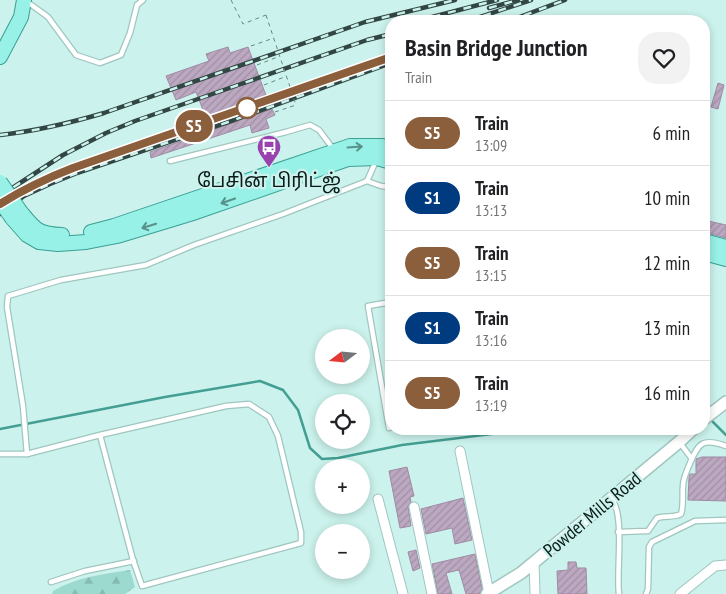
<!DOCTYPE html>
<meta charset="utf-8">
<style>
body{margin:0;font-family:"PT Sans Narrow","Noto Sans Tamil",sans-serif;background:#f2f2f2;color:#202124;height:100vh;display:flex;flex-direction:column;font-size:19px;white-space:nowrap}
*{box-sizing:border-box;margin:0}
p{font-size:16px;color:#757577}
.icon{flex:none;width:28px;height:28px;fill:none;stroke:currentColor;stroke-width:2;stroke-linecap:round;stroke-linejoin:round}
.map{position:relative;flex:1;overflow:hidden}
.panel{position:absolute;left:385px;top:15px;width:325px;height:420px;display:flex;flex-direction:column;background:#fff;border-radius:20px;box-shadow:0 2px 8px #0003}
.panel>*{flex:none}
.badge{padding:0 10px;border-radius:16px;font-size:18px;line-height:32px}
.needle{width:32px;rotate:254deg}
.tools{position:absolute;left:315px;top:329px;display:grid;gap:10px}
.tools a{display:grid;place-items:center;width:55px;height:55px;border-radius:50%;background:#fff;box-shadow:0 2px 8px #0003;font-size:25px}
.map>.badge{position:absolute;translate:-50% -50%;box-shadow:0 0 0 2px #fff}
.round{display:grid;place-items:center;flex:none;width:52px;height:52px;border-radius:20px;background:#f2f2f2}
.headline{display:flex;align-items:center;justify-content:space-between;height:85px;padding:0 20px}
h1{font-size:24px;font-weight:600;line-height:38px}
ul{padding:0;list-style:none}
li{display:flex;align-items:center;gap:15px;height:65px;padding:0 20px;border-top:1px solid #e0e0e0}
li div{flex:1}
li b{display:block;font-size:19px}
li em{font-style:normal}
li .badge{min-width:55px;font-weight:700;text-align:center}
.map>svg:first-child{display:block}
.forest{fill:url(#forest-firs)}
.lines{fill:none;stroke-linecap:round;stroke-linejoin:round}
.stream{stroke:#439f93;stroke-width:2.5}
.building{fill:url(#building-hatch);stroke:#9f8ba4}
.service-casing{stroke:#9fc6bf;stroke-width:7}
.minor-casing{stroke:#9fc6bf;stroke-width:11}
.tertiary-casing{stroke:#9fc6bf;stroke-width:14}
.primary-casing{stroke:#3aa094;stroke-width:16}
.path{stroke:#6b8682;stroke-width:1;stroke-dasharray:4 4;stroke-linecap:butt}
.service{stroke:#fff;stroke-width:4.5}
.minor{stroke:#fff;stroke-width:9}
.tertiary{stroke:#fff;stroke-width:11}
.primary{stroke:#97f1e6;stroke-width:14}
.rail-casing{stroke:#324643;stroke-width:4.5}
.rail{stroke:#cbf2ec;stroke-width:2.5;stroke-dasharray:8;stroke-linecap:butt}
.primary-bridge-casing{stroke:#3aa094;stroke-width:16;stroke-linecap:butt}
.path-bridge{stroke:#6b8682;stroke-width:1;stroke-dasharray:4 4;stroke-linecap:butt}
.primary-bridge{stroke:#97f1e6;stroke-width:14}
.oneway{stroke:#58918a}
.line-casing{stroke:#fff;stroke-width:11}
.line{stroke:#8b5e3c;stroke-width:8}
.stop-dot{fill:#fff;stroke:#8b5e3c;stroke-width:2.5}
.labels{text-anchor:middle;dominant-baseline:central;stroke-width:4.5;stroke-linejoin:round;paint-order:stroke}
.poi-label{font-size:19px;fill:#0c1b19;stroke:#cbf2ec}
.street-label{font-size:19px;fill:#0c1b19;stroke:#cbf2ec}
</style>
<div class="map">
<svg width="726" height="594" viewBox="0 0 726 594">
<defs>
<pattern id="forest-firs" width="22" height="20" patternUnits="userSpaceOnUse" patternTransform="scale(1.25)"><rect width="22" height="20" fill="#9cdad0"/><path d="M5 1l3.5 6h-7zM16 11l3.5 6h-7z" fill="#85bab2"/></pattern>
<pattern id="building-hatch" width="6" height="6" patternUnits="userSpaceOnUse" patternTransform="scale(1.25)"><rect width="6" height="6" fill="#bca8c1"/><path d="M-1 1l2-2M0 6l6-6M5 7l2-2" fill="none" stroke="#a090a5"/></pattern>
</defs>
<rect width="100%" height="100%" fill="#cbf2ec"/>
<!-- forest -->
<path class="forest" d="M130 570 135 587 125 594H52L53 591C76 577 104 574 130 570Z"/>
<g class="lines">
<!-- stream -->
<g class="stream">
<polyline points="710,419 726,435"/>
<polyline points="0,429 165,397 260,381 283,390 298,410 310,448 322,459 338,458 402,445 532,429"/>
</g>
</g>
<!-- building -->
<g class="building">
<polygon points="228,47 230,53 248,47 267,98 196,123 193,113 203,110 196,92 176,100 166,76 209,61 206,54"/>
<polygon points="718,83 724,85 718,109 711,107"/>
<polygon points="272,109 275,115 266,119 269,128 252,133 250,125 151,158 150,152"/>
<polygon points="704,220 726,225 726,238 704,232"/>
<polygon points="702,457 726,457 726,501 688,500 689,477 690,474 696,474 696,459"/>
<polygon points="407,467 414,496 410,497 411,502 408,506 411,526 400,528 389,471"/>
<polygon points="463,498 472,540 455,544 452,528 426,534 421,509"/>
<polygon points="416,550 420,568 413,571 408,552"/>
<polygon points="475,554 482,589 480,594 466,594 459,570 446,573 452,594 438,594 432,564"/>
<polygon points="568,562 576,562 577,568 586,568 587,594 558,594 557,571 568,570"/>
</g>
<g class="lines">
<defs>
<g id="service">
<polyline points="26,1 48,17 76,55 100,63 121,55 130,33 137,5 143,0"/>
<polyline points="170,161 286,132 310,125 319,130 334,150"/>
<polyline points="367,181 381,186 391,187"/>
<polyline points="389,428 368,306 391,302"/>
<polyline points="680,443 692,459"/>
<polyline points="0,454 27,454 100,435 226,406 249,404 269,417 278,436 301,532 301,543 142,586 133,560 100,435"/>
<polyline points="27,454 23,406 7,307 8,296 61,280 146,265 194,245 283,214 367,181 376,161"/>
<path d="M612 500C625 515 616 572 619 594"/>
<path d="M618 532 647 531H648L657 518C665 515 674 518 681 514 684 505 682 495 683 486 683 478 687 471 690 463 699 442 703 438 726 446"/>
<polyline points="51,582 85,571 134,561"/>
<polyline points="646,594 648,589 649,547 652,542 695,521 726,520"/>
</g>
<g id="minor">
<polyline points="460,451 489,593"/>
<polyline points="378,499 403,594"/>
<polyline points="414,507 432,594"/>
<polyline points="534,562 535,594"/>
<polyline points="680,594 715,566 726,565"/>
</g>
<g id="tertiary">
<polyline points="704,419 726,402"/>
<polyline points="487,594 521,573 679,442 693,429"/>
</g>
<g id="primary">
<polyline points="0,57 21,17 24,0"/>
<path d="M20 211C35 229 37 234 62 235"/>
<polyline points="12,218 27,235 39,242 58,244 86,242 117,236 196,212 348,159 377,158 391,162"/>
<polyline points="91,232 114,226 350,146 383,146 391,149"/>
<polyline points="704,241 726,247"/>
<polyline points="704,253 726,259"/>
</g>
</defs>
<!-- service casing -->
<use href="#service" class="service-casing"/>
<!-- minor casing -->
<use href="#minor" class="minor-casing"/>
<!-- tertiary casing -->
<use href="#tertiary" class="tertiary-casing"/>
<!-- primary casing -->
<use href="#primary" class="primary-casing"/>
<!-- path -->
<g class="path">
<polyline points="231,0 243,24 266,15"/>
<polyline points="251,46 274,38"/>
<polyline points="257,65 280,56"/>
<polyline points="264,85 287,76"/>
<polyline points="275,112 296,105"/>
</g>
<!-- service -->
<use href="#service" class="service"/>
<!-- minor -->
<use href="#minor" class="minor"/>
<!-- tertiary -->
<use href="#tertiary" class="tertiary"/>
<!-- primary -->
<use href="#primary" class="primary"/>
<defs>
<g id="rail">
<polyline points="489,8 518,0"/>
<polyline points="417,21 497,0"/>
<polyline points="468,21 531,0"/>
<polyline points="509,21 565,0"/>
<path d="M0 135C36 131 70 123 104 113L365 22 455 0"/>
<polyline points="0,196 63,155 106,133 135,121 241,84 367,40 391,34"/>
<polyline points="0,214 24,196 50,184 77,173 234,120 391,63"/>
</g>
</defs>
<!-- rail casing -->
<use href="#rail" class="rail-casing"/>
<!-- rail -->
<use href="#rail" class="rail"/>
<defs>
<g id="primary-bridge">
<polyline points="0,182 20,211"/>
<polyline points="0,201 12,218"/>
</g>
</defs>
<!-- primary-bridge casing -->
<use href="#primary-bridge" class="primary-bridge-casing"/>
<!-- path-bridge -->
<polyline class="path-bridge" points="266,15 296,105"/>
<!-- primary-bridge -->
<use href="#primary-bridge" class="primary-bridge"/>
</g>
<!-- one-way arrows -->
<defs><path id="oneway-shaft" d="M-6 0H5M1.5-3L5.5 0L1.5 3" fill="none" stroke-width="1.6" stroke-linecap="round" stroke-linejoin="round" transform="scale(1.25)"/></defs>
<g class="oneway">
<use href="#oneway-shaft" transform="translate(355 147) rotate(-4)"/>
<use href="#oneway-shaft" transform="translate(228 201) rotate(161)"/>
<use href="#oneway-shaft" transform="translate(149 226) rotate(163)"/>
</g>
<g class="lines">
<defs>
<path id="line" d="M0 204C24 189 47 178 73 168L391 57"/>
</defs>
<!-- line casing -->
<use href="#line" class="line-casing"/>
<!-- line -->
<use href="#line" class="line"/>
</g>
<!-- icons -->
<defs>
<symbol id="bus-pin" viewBox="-11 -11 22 30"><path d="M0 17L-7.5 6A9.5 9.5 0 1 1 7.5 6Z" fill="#9941ae" stroke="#cbf2ec"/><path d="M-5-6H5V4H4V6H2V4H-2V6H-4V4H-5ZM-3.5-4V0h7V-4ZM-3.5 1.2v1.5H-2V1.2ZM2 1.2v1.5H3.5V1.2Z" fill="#fff"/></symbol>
</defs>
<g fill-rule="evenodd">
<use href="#bus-pin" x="255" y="133" width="28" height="38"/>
</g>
<!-- markers -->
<circle class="stop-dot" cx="247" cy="108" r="10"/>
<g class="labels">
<!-- poi labels -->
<g class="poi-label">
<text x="269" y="180">பேசின் பிரிட்ஜ்</text>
</g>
<!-- street labels -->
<g class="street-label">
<text transform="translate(592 514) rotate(-40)">Powder Mills Road</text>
</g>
</g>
</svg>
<div class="tools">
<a><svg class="needle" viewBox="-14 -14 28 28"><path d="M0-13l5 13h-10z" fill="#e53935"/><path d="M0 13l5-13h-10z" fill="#757577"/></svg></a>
<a><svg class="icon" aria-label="locate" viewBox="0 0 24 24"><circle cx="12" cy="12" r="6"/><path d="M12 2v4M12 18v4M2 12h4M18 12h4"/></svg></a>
<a>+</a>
<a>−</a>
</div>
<b class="badge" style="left:194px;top:126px;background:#8b5e3c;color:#fff">S5</b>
<section class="panel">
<div class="headline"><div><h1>Basin Bridge Junction</h1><p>Train</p></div><a class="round"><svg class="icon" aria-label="heart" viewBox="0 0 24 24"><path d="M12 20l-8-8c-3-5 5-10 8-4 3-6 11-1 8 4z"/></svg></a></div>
<ul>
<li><span class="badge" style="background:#8b5e3c;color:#fff">S5</span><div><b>Train</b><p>13:09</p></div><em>6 min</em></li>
<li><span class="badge" style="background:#003b80;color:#fff">S1</span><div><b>Train</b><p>13:13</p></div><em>10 min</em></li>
<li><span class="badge" style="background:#8b5e3c;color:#fff">S5</span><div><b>Train</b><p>13:15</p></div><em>12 min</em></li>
<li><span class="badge" style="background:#003b80;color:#fff">S1</span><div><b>Train</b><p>13:16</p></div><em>13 min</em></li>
<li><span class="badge" style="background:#8b5e3c;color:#fff">S5</span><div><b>Train</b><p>13:19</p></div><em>16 min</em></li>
</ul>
</section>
</div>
